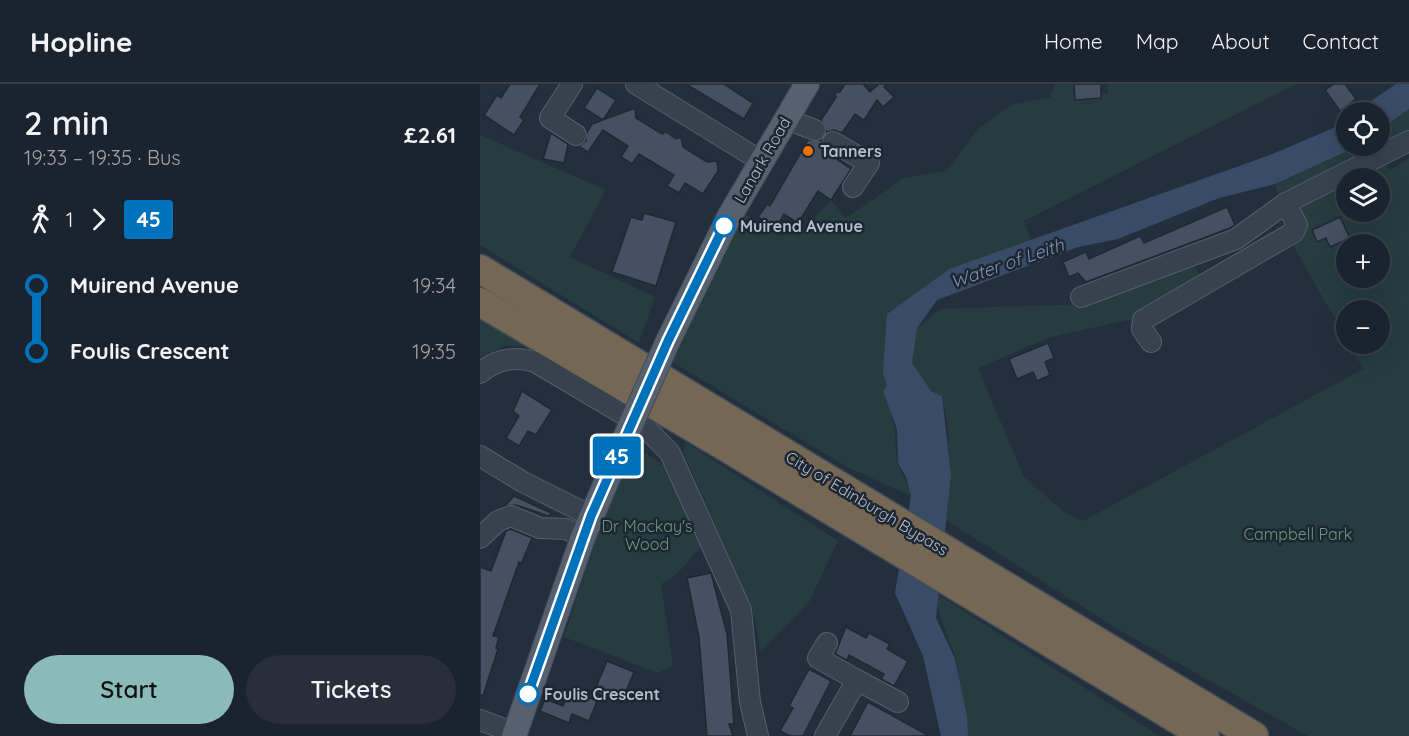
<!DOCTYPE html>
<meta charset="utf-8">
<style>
body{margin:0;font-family:Quicksand,sans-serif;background:#282f3a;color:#f1f3f6;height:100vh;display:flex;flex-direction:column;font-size:22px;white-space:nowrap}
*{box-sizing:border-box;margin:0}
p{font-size:20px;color:#a0a4aa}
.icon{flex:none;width:33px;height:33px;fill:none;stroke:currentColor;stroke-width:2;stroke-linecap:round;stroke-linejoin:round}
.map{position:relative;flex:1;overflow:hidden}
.panel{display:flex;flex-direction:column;background:#1b232e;width:480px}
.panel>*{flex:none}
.badge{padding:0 12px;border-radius:4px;font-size:21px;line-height:39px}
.tools{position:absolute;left:856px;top:18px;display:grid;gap:12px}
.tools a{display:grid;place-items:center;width:54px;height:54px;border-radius:50%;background:#1b232e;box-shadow:0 6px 24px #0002,0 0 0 2px #39404a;font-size:30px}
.map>.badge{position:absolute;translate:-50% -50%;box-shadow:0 0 0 3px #fff}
.legs{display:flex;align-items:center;gap:9px;height:66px;padding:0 24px;font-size:20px}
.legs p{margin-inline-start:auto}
.head{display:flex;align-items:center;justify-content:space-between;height:102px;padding:0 24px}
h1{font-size:33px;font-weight:600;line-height:45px}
.cta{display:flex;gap:12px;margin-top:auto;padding:12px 24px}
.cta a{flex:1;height:69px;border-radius:36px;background:#8bbbb9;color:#111;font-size:24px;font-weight:600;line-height:69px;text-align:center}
.cta a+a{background:#282f3a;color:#f1f3f6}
ul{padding:0 24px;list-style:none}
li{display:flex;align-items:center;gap:21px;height:66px;font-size:22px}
li i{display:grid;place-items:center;width:9px;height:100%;margin:0 8px;background:currentColor}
li i::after{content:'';width:15px;height:15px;margin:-8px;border:4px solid;border-radius:50%;background:#1b232e}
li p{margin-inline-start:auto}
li:first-child i{background:linear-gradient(#0000 50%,currentColor 0)}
li:last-child i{background:linear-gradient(currentColor 50%,#0000 0)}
header{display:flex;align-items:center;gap:36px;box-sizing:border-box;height:84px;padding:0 30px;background:#1b232e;border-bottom:2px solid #39404a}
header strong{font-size:28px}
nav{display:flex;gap:33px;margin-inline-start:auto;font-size:21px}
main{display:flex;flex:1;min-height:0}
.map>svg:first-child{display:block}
.green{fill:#263c3f;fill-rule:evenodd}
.water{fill:#394c67}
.building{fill:#455162;stroke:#1f2835;stroke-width:1.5}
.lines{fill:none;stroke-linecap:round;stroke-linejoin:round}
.minor-casing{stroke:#565f6c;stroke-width:22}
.major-casing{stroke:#414a57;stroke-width:26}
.highway-casing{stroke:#434c59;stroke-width:31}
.minor{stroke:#38414e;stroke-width:20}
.major{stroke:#56606e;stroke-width:24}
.highway{stroke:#746855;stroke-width:28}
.major-bridge-casing{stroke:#414a57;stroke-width:26;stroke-linecap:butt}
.major-bridge{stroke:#56606e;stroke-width:24}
.line-1-casing{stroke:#fff;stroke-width:14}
.line-1{stroke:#0072bc;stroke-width:9}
.food-dot{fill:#e8710a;stroke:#1d2633;stroke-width:2}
.stop-1-dot{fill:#fff;stroke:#0072bc;stroke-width:3}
.labels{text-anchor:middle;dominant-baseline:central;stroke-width:5;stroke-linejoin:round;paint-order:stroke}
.poi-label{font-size:16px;font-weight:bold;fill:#b4bcc9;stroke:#1d2633;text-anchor:start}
.street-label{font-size:16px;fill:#b4bcc9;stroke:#1d2633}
.stop-label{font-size:16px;font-weight:bold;fill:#b4bcc9;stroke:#1d2633;text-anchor:start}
.park-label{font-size:16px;fill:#6b9a76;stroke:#1d2633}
.water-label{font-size:18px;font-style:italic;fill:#7c92b1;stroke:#1d2633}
</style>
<header>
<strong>Hopline</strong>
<nav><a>Home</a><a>Map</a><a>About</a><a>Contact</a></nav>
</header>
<main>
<section class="panel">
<div class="head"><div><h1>2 min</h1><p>19:33 – 19:35 · Bus</p></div><b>£2.61</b></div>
<div class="legs"><svg class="icon" aria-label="walk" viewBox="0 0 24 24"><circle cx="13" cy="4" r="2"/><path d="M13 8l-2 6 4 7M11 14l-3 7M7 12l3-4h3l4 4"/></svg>1<svg class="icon" aria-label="forward" viewBox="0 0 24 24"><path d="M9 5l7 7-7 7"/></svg><b class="badge" style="background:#0072bc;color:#fff">45</b></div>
<ul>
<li><i style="color:#0072bc"></i><b>Muirend Avenue</b><p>19:34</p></li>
<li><i style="color:#0072bc"></i><b>Foulis Crescent</b><p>19:35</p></li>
</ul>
<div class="cta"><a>Start</a><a>Tickets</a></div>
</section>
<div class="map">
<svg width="929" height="652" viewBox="0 0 929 652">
<rect width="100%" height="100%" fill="#242f3e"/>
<!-- green -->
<g class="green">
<path d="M575 0H594L596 16 621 14V10L628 9V0H817L544 137 552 158 469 185 407 230 411 334C419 349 413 364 418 380 422 391 428 400 431 412L369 384 189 276 260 127 300 152 324 146 351 116 366 134 424 94 466 87 498 45 533 20 570 14Z"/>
<polygon points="929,25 929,48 799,112 795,100 878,62 900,62 900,46"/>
<polygon points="0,51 126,106 90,173 175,213 159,259 0,161"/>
<path d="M929 74V652H828L639 546 466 436C470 395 472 352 462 312L451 307 438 292 432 280V271L437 244 460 225 605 220 713 181 722 193 653 235 571 253 498 284 544 393 584 428 603 437 883 285 869 260H900V226H867V255L811 158 826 145 817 124 867 98V128H900V94H874L905 78 910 86ZM867 160H900V194H867Z"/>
<polygon points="0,235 47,262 25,262 0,273"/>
<polygon points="207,359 358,457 329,518 281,568 272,524 203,368"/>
<polygon points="157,364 182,380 214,440 220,463 197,490 181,500 193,581 178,589 84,553 122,434"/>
<polygon points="451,506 680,652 484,652 477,578"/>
</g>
<!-- water -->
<g class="water">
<polygon points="916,0 929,0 929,25 900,46 900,28 875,28"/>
<polygon points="867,35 867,62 878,62 874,64 795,100 739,114 638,155 598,163 457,216 437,244 432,279 451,307 462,312 471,390 456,534 475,575 487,633 488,652 461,652 443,572 415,509 431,412 426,393 418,379 417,345 403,307 407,302 403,289 407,230 469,185 790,71 856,43"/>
</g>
<!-- building -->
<g class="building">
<polygon points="30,0 60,0 40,33 44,36 34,51 4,31 17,11 21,14"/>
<polygon points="206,0 244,0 273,19 264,35"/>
<polygon points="365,0 383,0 390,8 399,0 406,0 404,3 414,13 403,23 397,16 384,36 375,30 362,49 354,46 347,48 341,36 356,13 355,9 360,8"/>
<polygon points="594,0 621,0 621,14 595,16"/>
<polygon points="854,0 865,0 876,15 860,27 845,6"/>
<polygon points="117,4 136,16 123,36 104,24"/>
<polygon points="155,24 156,34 182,50 186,48 196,55 201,53 203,63 227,78 237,77 238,87 223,110 205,99 199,109 187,102 194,91 159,70 152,80 141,73 148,62 123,46 108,68 99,62 106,57 107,48 112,40"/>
<polygon points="71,49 88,60 84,79 63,75"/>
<polygon points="328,56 341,56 346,68 371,85 351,116 338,107 318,139 304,130 296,144 278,133 287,120 290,122"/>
<polygon points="747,123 755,141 750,144 606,198 598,189 589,193 583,178 606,168 609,175 660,152 664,159"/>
<polygon points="164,129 196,138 176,202 132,188 151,133 162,136"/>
<polygon points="860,133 870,154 850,163 846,154 837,158 832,146"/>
<polygon points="568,259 574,274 565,278 570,291 557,297 553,288 537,295 529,275"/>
<polygon points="42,307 72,326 56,351 48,347 39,362 26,354 39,332 33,327"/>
<polygon points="34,412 71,429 69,432 36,421 25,422"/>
<polygon points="31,445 52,454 41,480 39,478 13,552 19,553 16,564 18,565 3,612 0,611 0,483 11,487 26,447"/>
<polygon points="231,489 247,550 254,640 249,640 253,652 227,652 219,553 207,494"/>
<polygon points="366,543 386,554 389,549 410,560 407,565 428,577 414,602 401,595 404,590 369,571 367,576 355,570"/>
<polygon points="127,577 154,588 141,619 114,608"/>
<polygon points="329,585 351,597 323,652 310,652 300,647 313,624 309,622"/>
<polygon points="90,605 117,617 109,637 92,630 89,639 60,627 65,615 83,622"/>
<polygon points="388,618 449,652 370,652"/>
</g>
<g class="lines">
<defs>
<g id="minor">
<polyline points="92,0 70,34 96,51"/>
<polyline points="156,0 281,77"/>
<polyline points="306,35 335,46"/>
<polyline points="353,58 389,79 373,103"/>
<polyline points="601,213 756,155 806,119 929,57"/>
<polyline points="671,258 662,245 663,236 814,148 817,141 806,119"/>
<path d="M0 289C16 275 35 272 55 278L165 343 190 369 261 526 270 618 278 652"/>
<polyline points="0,372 43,398 111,432"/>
<polyline points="0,454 18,437 31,432 60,444 86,445 103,453"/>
<polyline points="377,596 418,618"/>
<polyline points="0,636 35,649"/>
<polyline points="345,652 377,596 338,574 347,559"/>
</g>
<g id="major">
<polyline points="188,257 249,133 327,0"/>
<polyline points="34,652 103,453 144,356"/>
</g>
<g id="highway">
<polyline points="0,185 774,652"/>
<polyline points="0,218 249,365 725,652"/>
</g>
</defs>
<!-- minor casing -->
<use href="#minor" class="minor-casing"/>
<!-- major casing -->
<use href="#major" class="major-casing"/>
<!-- highway casing -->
<use href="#highway" class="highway-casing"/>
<!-- minor -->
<use href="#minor" class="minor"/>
<!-- major -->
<use href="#major" class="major"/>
<!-- highway -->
<use href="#highway" class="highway"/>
<defs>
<polyline id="major-bridge" points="144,356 188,257"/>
</defs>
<!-- major-bridge casing -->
<use href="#major-bridge" class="major-bridge-casing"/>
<!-- major-bridge -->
<use href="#major-bridge" class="major-bridge"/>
</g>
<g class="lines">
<defs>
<polyline id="line-1" points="48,610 111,432 188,257 244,142"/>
</defs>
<!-- line-1 casing -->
<use href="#line-1" class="line-1-casing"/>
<!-- line-1 -->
<use href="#line-1" class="line-1"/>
</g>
<!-- markers -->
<circle class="food-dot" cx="328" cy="67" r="6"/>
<g class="stop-1-dot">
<circle cx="244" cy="142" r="10"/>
<circle cx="48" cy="610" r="10"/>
</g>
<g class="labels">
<!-- poi labels -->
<g class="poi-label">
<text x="340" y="67">Tanners</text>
</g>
<!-- street labels -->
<g class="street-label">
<text transform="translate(282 76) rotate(-60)">Lanark Road</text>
<text transform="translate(387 419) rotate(31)">City of Edinburgh Bypass</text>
</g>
<!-- stop labels -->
<g class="stop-label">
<text x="260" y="142">Muirend Avenue</text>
<text x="64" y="610">Foulis Crescent</text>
</g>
<!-- park labels -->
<g class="park-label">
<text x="167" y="442">Dr Mackay's<tspan x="167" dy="18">Wood</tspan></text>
<text x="818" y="450">Campbell Park</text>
</g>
<!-- water labels -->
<g class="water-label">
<text transform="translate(527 179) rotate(-19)">Water of Leith</text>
</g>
</g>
</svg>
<div class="tools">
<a><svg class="icon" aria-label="locate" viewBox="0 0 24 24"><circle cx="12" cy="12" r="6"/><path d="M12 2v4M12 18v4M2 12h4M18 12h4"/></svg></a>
<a><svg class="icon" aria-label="layers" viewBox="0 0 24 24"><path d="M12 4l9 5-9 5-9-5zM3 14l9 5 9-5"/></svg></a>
<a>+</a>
<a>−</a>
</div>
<b class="badge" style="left:137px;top:372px;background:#0072bc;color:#fff">45</b>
</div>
</main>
